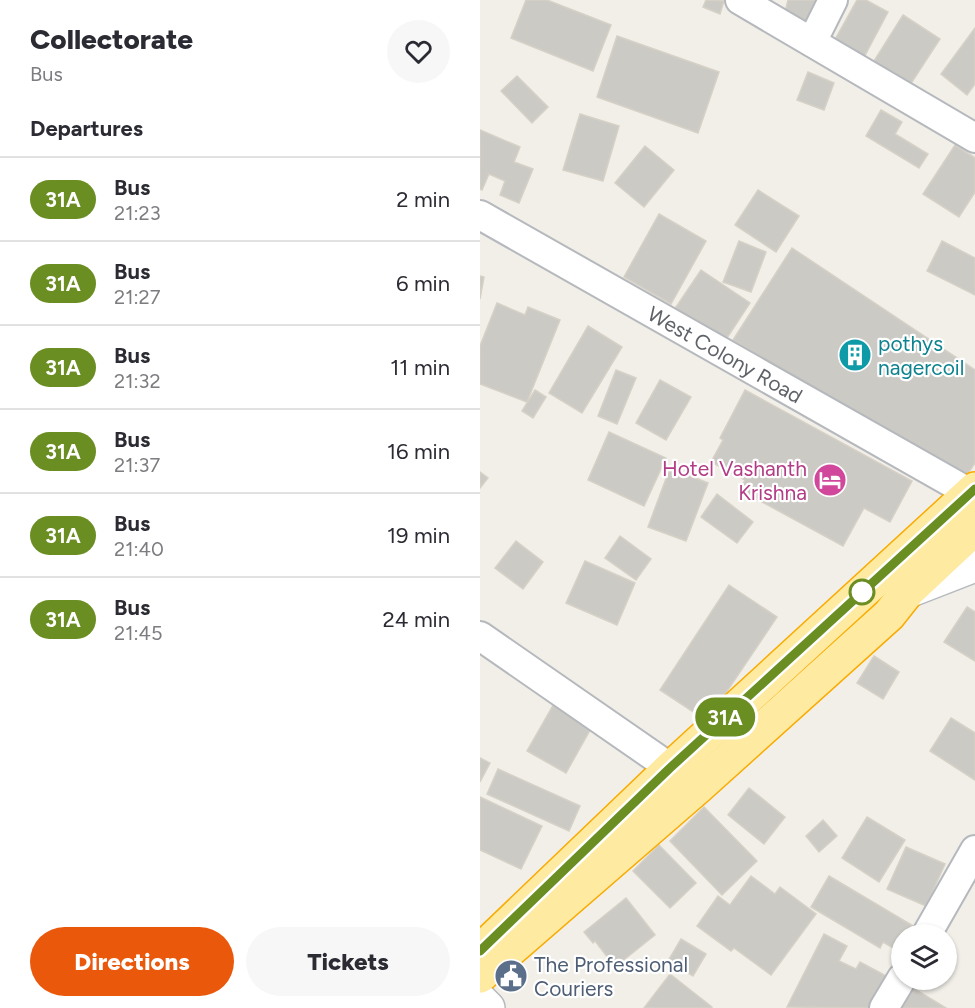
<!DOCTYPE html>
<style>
body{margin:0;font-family:Figtree,sans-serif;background:#f7f7f7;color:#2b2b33;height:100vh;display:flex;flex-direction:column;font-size:22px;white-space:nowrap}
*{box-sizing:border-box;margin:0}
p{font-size:20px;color:#7c7c81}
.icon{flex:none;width:33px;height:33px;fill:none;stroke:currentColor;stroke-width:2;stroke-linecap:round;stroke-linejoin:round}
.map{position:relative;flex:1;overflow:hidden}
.panel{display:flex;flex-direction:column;background:#fff;width:480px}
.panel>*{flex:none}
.badge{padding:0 12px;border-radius:20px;font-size:21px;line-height:39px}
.buttons{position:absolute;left:411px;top:924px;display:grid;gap:12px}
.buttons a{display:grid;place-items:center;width:66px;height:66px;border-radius:50%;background:#fff;box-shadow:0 2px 4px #0004;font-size:30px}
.map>.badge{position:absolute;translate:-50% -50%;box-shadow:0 0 0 3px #fff}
h2{padding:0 30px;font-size:22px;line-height:54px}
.round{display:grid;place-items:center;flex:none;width:63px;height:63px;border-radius:32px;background:#f7f7f7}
.summary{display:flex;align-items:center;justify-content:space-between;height:102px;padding:0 30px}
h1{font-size:28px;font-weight:800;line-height:45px}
.primary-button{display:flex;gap:12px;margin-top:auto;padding:12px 30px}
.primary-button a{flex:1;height:69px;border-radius:36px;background:#ea580c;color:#fff;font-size:24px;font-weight:800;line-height:69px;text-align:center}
.primary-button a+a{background:#f7f7f7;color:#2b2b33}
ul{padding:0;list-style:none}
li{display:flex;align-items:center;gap:18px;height:84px;padding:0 30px;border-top:2px solid #e1e1e2}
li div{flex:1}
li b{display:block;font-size:22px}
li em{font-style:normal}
li .badge{min-width:66px;font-weight:700;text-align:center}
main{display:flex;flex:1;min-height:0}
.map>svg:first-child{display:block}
.building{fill:#cccac5;stroke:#d6d1c6;stroke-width:1.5}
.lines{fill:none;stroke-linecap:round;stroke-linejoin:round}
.minor-casing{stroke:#b5b8bc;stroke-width:32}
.tertiary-casing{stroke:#b5b8bc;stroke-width:36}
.secondary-casing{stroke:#b6babf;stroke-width:36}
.trunk-casing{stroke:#f9ab00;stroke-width:36}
.minor{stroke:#fff;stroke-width:28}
.tertiary{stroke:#fff;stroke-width:33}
.secondary{stroke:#fff;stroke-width:33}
.trunk{stroke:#feeaa1;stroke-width:33}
.line-casing{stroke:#fff;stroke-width:14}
.line{stroke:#6b8e23;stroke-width:9}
.stop-dot{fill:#fff;stroke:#6b8e23;stroke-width:3}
.labels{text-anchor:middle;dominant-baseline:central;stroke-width:4.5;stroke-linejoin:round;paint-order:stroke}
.culture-label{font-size:21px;fill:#0d838f;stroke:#fff;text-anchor:start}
.street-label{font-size:21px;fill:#5f6368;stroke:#fff}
.hotel-label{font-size:21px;fill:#b23c85;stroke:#fff;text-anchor:end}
.service-label{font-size:21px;fill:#4e5e75;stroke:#fff;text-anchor:start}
</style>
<main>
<section class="panel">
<div class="summary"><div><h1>Collectorate</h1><p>Bus</p></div><a class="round"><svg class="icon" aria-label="heart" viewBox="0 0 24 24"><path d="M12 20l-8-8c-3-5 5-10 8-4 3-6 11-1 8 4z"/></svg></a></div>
<h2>Departures</h2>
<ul>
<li><span class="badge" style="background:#6b8e23;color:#fff">31A</span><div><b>Bus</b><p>21:23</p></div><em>2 min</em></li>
<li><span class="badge" style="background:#6b8e23;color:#fff">31A</span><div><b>Bus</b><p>21:27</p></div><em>6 min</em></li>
<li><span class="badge" style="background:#6b8e23;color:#fff">31A</span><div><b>Bus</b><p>21:32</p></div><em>11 min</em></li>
<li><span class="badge" style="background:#6b8e23;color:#fff">31A</span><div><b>Bus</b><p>21:37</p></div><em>16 min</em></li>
<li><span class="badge" style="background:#6b8e23;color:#fff">31A</span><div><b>Bus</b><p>21:40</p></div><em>19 min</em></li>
<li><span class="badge" style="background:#6b8e23;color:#fff">31A</span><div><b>Bus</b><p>21:45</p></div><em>24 min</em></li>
</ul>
<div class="primary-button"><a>Directions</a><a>Tickets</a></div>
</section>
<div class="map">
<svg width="495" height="1008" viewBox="0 0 495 1008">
<rect width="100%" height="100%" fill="#f1efe8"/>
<!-- building -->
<g class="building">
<polygon points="46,0 67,0 131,25 113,71 31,38"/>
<polygon points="226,0 244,1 240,14 223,7"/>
<polygon points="308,0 336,0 329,24 304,16"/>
<polygon points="377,0 386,0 408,12 382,61 352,45"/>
<polygon points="423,15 460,39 430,85 394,61"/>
<polygon points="495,28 495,84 487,95 461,74"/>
<polygon points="137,36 239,72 218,133 117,97"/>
<polygon points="328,72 354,83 344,110 317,100"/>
<polygon points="37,76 68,107 52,123 21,91"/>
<polygon points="401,110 422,122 415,134 448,154 439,168 386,136"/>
<polygon points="100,114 139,126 123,181 83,170"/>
<polygon points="0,130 40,147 34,162 53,169 39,203 20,195 25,181 9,174 2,190 0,189"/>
<polygon points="475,145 495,158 495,192 479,217 443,194"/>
<polygon points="165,146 194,170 164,207 135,183"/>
<polygon points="278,190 319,216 296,252 255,225"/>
<polygon points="179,214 226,241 191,304 144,277"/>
<polygon points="259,241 286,252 271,292 243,282"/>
<polygon points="462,241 495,258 495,295 447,271"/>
<polygon points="312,248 495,370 495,463 483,481 253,340"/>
<polygon points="221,270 270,303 243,344 194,310"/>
<polygon points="0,276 4,277 0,299"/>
<polygon points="17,303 45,315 48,307 80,320 47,402 0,384 0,346"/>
<polygon points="108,326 142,347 102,413 69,393"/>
<polygon points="136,370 156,378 137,424 118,416"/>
<polygon points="180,380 211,397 186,440 156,423"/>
<polygon points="55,390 66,397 53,418 42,411"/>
<polygon points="265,390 432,481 410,522 384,508 363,546 260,490 265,480 231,462 243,440 240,438"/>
<polygon points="129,432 186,458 164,506 108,480"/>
<polygon points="190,468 228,483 206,541 168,527"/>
<polygon points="0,472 8,478 0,488"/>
<polygon points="237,494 273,522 257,543 221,517"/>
<polygon points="140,536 171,559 156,580 125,558"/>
<polygon points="36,541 63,562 43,589 15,568"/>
<polygon points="105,561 155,583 137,625 86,603"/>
<polygon points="249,585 297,617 227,721 180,690"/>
<polygon points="487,607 495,612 495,661 464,642"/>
<polygon points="394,656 419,672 403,699 377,683"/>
<polygon points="75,702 114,723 86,773 47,751"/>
<polygon points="471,718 495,733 495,780 450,751"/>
<polygon points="0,758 10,763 0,782"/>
<polygon points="18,769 100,806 89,831 7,794"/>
<polygon points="269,788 305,817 284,844 248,815"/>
<polygon points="0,797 62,826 41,869 0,850"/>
<polygon points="224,807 277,861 242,895 190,841"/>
<polygon points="387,817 425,840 399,882 362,858"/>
<polygon points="343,820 357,836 339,852 326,836"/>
<polygon points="179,845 216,883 190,908 153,871"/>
<polygon points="426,847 465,864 446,906 407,889"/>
<polygon points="271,876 295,894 300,887 336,914 291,975 254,948 251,951 217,926 238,896 250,905"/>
<polygon points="349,876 435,927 431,934 422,934 420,952 403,942 400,948 331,907"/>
<polygon points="146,898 175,935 135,967 115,941 113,943 104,932"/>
<polygon points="344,934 367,946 359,961 376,969 380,962 412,979 397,1008 307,1007"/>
<polygon points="201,939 226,954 213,976 188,961"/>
<polygon points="190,974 232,1007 231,1008 164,1008"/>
<polygon points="433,988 466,1008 422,1008"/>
</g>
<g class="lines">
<defs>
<g id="minor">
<polyline points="260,0 495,138"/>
<polyline points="332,42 353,0"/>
<path id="s1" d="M0 215 490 493"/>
<polyline points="0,636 208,780"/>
<polyline points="447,934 495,850"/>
<polyline points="404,1008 422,978"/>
</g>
<polyline id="tertiary" points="0,1000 8,1008"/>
<polyline id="secondary" points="428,591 495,565"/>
<g id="trunk">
<polyline points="0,951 191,768 495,489"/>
<polyline points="0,976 218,787 409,615 428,591 495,528"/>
</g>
</defs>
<!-- minor casing -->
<use href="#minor" class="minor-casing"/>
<!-- tertiary casing -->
<use href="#tertiary" class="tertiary-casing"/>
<!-- secondary casing -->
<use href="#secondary" class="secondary-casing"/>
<!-- trunk casing -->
<use href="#trunk" class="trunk-casing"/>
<!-- minor -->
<use href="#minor" class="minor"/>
<!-- tertiary -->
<use href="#tertiary" class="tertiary"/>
<!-- secondary -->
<use href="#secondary" class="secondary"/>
<!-- trunk -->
<use href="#trunk" class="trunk"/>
</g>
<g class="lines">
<defs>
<polyline id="line" points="0,951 190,768 495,489"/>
</defs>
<!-- line casing -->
<use href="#line" class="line-casing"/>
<!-- line -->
<use href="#line" class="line"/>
</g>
<!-- icons -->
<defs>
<symbol id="building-disc" viewBox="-11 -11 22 22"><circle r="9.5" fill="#0f9aa8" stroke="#fff"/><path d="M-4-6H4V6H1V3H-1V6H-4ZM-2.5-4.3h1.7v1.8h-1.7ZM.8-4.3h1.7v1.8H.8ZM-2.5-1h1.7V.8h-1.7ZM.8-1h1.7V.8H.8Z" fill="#fff"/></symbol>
<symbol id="hotel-disc" viewBox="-11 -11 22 22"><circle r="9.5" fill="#d1479c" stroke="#fff"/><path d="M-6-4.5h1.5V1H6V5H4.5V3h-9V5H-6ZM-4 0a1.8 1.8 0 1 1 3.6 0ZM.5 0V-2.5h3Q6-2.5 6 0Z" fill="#fff"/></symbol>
<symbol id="civic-disc" viewBox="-11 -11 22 22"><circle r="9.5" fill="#5c6f8a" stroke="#fff"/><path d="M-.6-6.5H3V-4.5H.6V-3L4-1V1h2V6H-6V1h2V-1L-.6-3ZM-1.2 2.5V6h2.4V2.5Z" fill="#fff"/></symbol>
</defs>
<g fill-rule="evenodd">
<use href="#building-disc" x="356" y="336" width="38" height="38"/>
<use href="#hotel-disc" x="331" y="461" width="38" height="38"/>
<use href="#civic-disc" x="12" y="957" width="38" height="38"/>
</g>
<!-- markers -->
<circle class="stop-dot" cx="382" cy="592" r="12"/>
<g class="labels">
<!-- culture labels -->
<g class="culture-label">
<text x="398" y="343">pothys<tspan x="398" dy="24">nagercoil</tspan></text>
</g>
<!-- street labels -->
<g class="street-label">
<text stroke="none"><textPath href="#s1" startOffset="282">West Colony Road</textPath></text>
</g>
<!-- hotel labels -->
<g class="hotel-label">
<text x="327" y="468">Hotel Vashanth<tspan x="327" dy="24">Krishna</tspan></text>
</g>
<!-- service labels -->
<g class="service-label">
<text x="54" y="964">The Professional<tspan x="54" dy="24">Couriers</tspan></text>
</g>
</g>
</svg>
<div class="buttons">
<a><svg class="icon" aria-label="layers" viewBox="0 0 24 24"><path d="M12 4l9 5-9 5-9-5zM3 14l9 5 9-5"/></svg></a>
</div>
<b class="badge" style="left:245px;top:717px;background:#6b8e23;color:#fff">31A</b>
</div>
</main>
